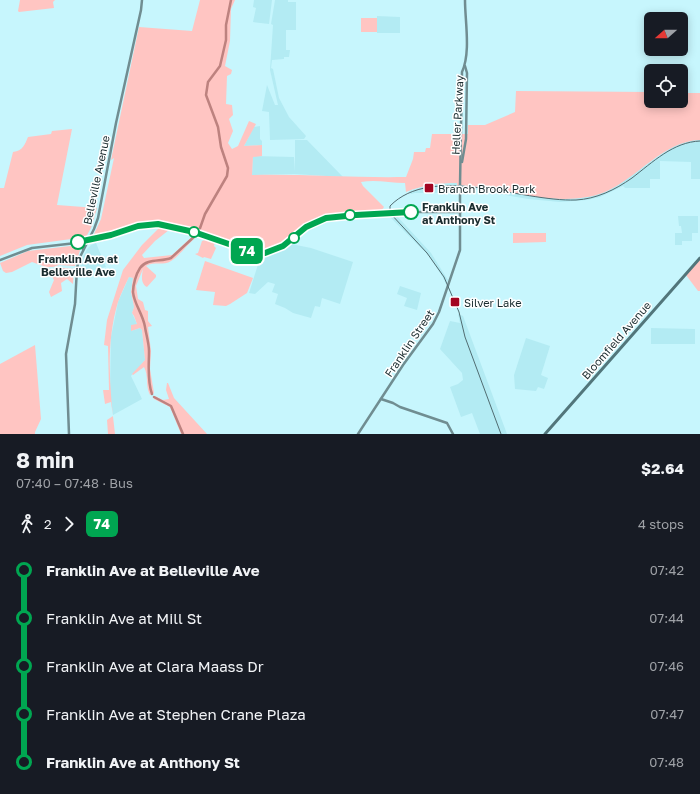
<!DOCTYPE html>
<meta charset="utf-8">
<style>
body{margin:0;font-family:"Golos Text",sans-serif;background:#242831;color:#f1f3f6;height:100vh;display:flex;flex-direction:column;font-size:15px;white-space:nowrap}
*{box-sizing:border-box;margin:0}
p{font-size:13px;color:#9ea1a6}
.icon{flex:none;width:22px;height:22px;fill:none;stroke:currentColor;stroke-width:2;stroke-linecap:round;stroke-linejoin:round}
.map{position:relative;height:434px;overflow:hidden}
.details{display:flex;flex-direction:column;background:#171b24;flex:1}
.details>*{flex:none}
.badge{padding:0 8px;border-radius:6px;font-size:14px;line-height:26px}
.needle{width:26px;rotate:249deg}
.buttons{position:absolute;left:644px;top:12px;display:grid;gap:8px}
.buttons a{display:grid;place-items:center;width:44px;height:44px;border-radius:6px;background:#171b24;box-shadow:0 2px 10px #0003;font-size:20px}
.map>.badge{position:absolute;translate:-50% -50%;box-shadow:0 0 0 2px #fff}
.legs{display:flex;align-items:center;gap:6px;height:44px;padding:0 16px;font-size:13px}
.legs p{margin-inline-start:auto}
.summary{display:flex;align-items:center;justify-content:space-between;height:68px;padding:0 16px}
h1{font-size:22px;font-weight:700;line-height:30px}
ul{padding:0 16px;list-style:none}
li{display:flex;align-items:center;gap:14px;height:48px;font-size:15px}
li i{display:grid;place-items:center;width:6px;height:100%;margin:0 5px;background:currentColor}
li i::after{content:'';width:10px;height:10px;margin:-5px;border:3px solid;border-radius:50%;background:#171b24}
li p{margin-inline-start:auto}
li:first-child i{background:linear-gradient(#0000 50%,currentColor 0)}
li:last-child i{background:linear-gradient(currentColor 50%,#0000 0)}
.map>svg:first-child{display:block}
.built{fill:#b3ebf3}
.green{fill:#ffc5c2}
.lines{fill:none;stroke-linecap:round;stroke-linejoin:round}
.river{stroke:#bd827f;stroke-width:2.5}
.secondary{stroke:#708d91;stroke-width:2.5}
.primary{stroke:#52767b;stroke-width:3}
.tram{stroke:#516c71;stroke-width:1}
.secondary-bridge{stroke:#708d91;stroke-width:2.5}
.line-1-casing{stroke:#fff;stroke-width:9}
.line-1{stroke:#00a651;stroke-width:6}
.poi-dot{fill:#a30521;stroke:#fff;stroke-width:1.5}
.stop-1-dot{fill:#fff;stroke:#00a651;stroke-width:2}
.labels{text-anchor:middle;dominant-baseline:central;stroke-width:3;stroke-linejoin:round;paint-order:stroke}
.street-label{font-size:11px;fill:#1b2d30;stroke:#fff}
.poi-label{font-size:11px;fill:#1b2d30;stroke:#fff;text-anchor:start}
.stop-label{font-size:11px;font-weight:bold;fill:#1b2d30;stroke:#fff;text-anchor:start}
</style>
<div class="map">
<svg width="700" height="434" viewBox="0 0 700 434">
<rect width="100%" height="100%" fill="#c7f6fd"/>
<!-- built -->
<g class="built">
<polygon points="254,0 272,0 269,24 253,22 256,8 253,7"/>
<polygon points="275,0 288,0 288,2 296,2 296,30 286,30 286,50 290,50 289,57 284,57 284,59 272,60 271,68 273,69 279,98 289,117 306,136 304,139 270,140 269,112 262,111 267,85 275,105 278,105 270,70 273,25 271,24"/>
<polygon points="377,16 400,17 400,33 377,33"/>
<polygon points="260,126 260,139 262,141 262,145 244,146 254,127"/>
<polygon points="295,140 307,140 343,177 294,174 252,175 253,156 294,157 295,172"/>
<polygon points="693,140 700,140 700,179 691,179 691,162 660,161 660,179 650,179 650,188 625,188 623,186 600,197 587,200 560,202 528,199 465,188 439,188 439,193 415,193 411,194 409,191 434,184 457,183 458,185 479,187 535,196 572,198 586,197 605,192 614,187 672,147 680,143"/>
<polygon points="390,214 395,214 431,253 446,277 448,280 446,284 442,276 429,256 389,216"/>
<polygon points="678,216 698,216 698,233 692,233 692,241 682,241 682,245 675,245 675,233 682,233 681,226 679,226"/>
<polygon points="96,243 106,267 86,272 79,271 82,259 87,249 91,245"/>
<polygon points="291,244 311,248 353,262 340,304 322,298 320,307 315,306 311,318 293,313 285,308 275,304 278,294 272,292 275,284 268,282 255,294 249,293 261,255 274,253"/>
<polygon points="129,277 133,278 131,292 134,307 132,313 137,324 131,331 140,328 142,330 145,360 131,376 142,399 113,415 110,391 111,337 118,302"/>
<polygon points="400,286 421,293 417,310 404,306 407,298 397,294"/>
<polygon points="458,314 463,316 507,434 480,434 472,413 461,417 450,387 458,384 463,380 462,373 440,349 450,321 460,323"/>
<polygon points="651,328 695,329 695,344 651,344"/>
<polygon points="526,338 550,346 541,375 548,378 544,389 538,387 536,391 515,389 514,375"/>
</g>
<!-- green -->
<g class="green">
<polygon points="20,0 55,0 53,2 54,8 19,12 18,11"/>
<path d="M200 0H235L231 9 230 41 225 66 232 70 231 74 227 76 226 104 232 105 233 115 229 119 233 131 228 143 232 149 238 146 249 121 256 124 244 146 262 145V156L253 157 252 175C304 174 354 178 406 177L413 159 414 152H425L426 148H430L432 134H468V125H485L515 112 516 91 651 92V101H681V93H700V140C663 141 638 178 605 192 568 207 520 194 482 187 474 186 465 186 457 185V183C439 183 423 185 406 192L405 183C390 183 375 179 361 182L363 186 384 207 381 211C359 212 335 211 314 220 302 225 294 236 283 244 263 261 226 242 205 234L201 232 160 223 145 224 96 237 94 234 101 219 114 158 111 160 139 27 192 31Z"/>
<rect x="361" y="18" width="16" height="14"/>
<path d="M72 129 57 205 97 208 91 228 86 237 27 245 0 256V188H4L13 152C23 151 25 144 28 137L51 134 52 131Z"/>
<path d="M160 227 169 230 155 241 142 255 144 258 172 255 194 235 197 236C190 242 178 257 171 261 164 266 154 261 146 266L156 275V277L147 287C140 283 142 275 143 269L136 286 138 299 143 302 145 310 148 311V321L152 326 148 327 151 351 150 369 154 393 150 395C145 385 149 376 144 367L133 375 132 374 145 360 142 330 140 328 131 331V325L137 324 134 316 132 313 134 307 131 292 133 278 129 277C125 285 121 294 118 302 105 345 110 391 115 434H108L107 420 113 416 111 402 105 404 103 390H109L108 346 104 345 107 320 123 270 142 245Z"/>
<polygon points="513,233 546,233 546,242 513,243"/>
<polygon points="205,240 215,242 214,246 216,248 211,259 204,257 203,258 195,254 198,253 202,241"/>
<polygon points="79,245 81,247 75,266 59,265 53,267 46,267 32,262 12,272 6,273 3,271 0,263 28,251"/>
<polygon points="700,258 700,291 698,291 686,275"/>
<polygon points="205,261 253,278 247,293 230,304 226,306 213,305 215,292 196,290"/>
<polygon points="64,268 74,269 73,284 67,279 61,283 62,291 51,297 49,292 54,280 51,275 57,269"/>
<polygon points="35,345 41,419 35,432 35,434 0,434 0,364"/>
<polygon points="167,383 168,383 174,398 207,434 181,434 170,407 154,399 153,397 155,396 163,400 169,399 166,390"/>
</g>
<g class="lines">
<!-- river -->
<g class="river">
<polyline points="199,231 205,214 227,176 228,168 221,147 218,127 206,95 208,82 220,66 226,40 226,25 231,0"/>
<path d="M152 394C147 381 149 364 149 351 149 343 146 334 145 327 143 314 134 304 133 292 133 285 136 274 140 268 147 258 161 262 171 258L196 235"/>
<polyline points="154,397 171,406 183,434"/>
</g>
<!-- secondary -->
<g class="secondary">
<polyline points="462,162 466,139 467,73 465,66"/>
<path d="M460 185 462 72C471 52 465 22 465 0"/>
<polyline points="381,212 461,212"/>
<polyline points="77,243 82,244 83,249"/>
<polyline points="0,260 32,248 76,243 102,237 138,226 151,224 178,227 195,232 246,251 265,253 283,246 306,227 319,220 334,217 393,212"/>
<polyline points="381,399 393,403 400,407 447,423 453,434"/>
<polyline points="69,434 66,354 75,304 77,268 79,259 94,229 98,218 116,123 141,10 142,0"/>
<polyline points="358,434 403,365 433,324 439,312 460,250 460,189"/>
</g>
<!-- primary -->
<polyline class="primary" points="545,434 700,258"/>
<!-- tram -->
<path class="tram" d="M501 434 465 337 459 312 444 277 427 253 390 213V206C432 163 521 202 576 200 596 199 615 190 632 178 653 162 673 142 700 141"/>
<!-- secondary-bridge -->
<polyline class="secondary-bridge" points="460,185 460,189"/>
</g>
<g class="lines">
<defs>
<polyline id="line-1" points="78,242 111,235 138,226 158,224 194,232 252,252 265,253 283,246 306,227 326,218 356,215 411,212"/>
</defs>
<!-- line-1 casing -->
<use href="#line-1" class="line-1-casing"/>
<!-- line-1 -->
<use href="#line-1" class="line-1"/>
</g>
<!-- markers -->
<g class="poi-dot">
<rect x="424" y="183" width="10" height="10" rx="2"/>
<rect x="450" y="297" width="10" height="10" rx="2"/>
</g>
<g class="stop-1-dot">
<circle cx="411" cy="212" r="7"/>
<circle cx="350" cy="215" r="5"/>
<circle cx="194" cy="232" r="5"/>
<circle cx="294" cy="238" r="5"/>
<circle cx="78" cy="242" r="7"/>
</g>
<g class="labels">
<!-- street labels -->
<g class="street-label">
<text transform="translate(457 115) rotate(-87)">Heller Parkway</text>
<text transform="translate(96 180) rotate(-78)">Belleville Avenue</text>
<text transform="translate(616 340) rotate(-49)">Bloomfield Avenue</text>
<text transform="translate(409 343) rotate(-56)">Franklin Street</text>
</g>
<!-- poi labels -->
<g class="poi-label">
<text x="438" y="188">Branch Brook Park</text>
<text x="464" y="302">Silver Lake</text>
</g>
<!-- stop labels -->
<g class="stop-label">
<text x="422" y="206">Franklin Ave<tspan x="422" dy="13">at Anthony St</tspan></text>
<text x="78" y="258" text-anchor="middle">Franklin Ave at<tspan x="78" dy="13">Belleville Ave</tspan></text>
</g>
</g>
</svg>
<div class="buttons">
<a><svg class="needle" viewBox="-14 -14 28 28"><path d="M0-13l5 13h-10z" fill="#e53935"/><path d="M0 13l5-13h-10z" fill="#9ea1a6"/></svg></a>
<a><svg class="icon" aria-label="locate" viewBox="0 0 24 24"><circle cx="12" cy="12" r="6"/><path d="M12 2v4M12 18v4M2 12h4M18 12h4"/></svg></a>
</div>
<b class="badge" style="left:247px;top:251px;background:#00a651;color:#fff">74</b>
</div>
<section class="details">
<div class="summary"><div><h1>8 min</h1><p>07:40 – 07:48 · Bus</p></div><b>$2.64</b></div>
<div class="legs"><svg class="icon" aria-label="walk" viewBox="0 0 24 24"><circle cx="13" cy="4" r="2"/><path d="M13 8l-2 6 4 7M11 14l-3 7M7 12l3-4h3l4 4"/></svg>2<svg class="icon" aria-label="forward" viewBox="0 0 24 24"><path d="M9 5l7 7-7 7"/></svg><b class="badge" style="background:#00a651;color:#fff">74</b><p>4 stops</p></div>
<ul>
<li><i style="color:#00a651"></i><b>Franklin Ave at Belleville Ave</b><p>07:42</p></li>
<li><i style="color:#00a651"></i><span>Franklin Ave at Mill St</span><p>07:44</p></li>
<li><i style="color:#00a651"></i><span>Franklin Ave at Clara Maass Dr</span><p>07:46</p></li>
<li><i style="color:#00a651"></i><span>Franklin Ave at Stephen Crane Plaza</span><p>07:47</p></li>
<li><i style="color:#00a651"></i><b>Franklin Ave at Anthony St</b><p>07:48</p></li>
</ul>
</section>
